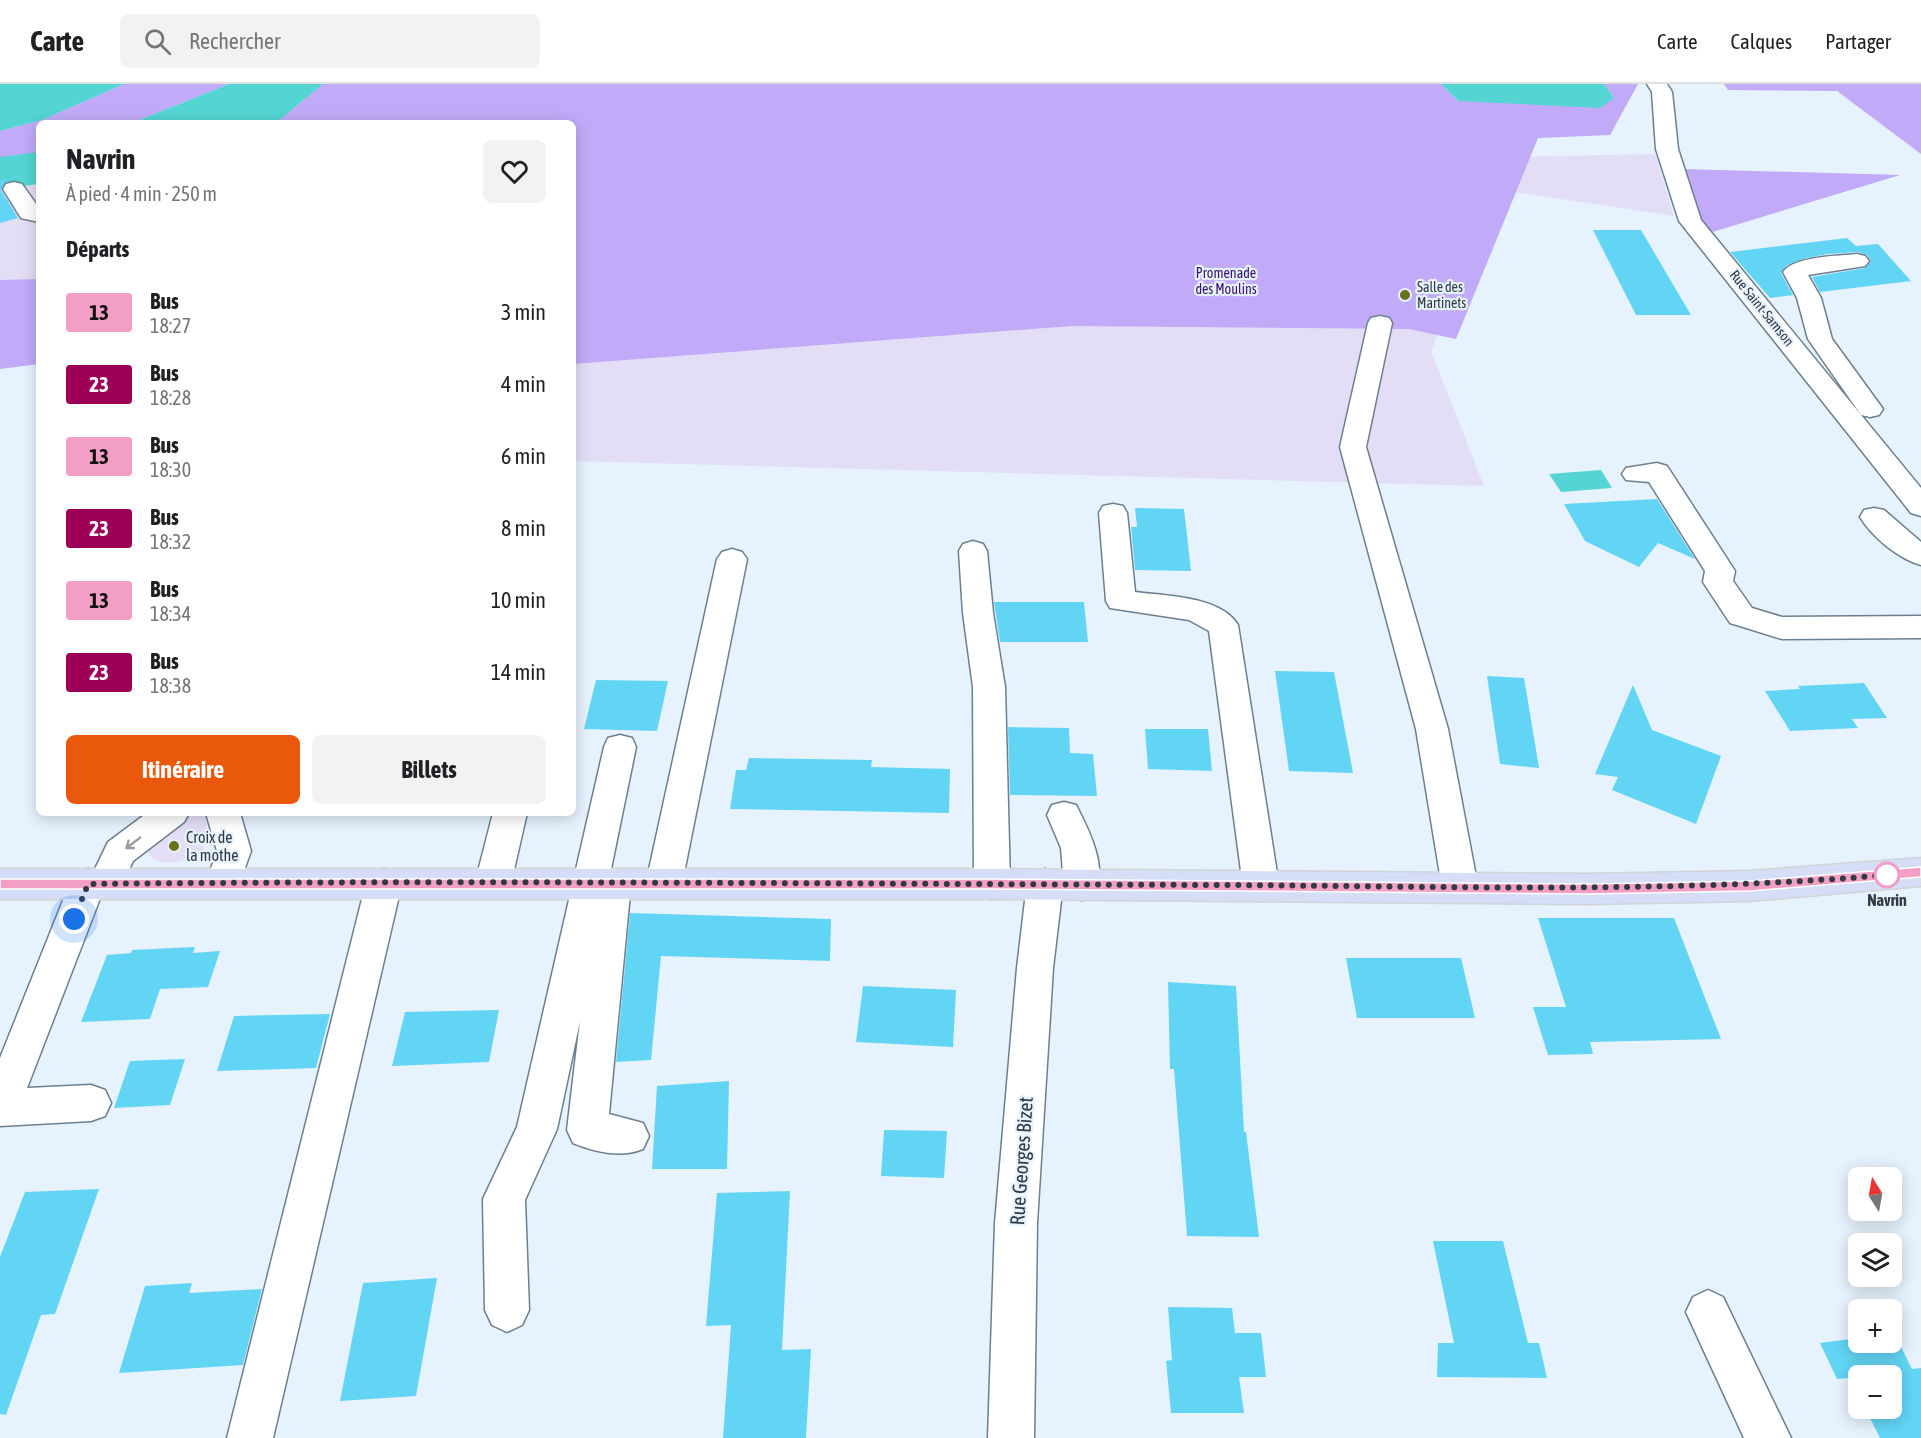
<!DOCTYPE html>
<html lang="fr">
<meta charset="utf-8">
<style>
body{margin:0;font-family:"Asap Condensed",sans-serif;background:#f2f2f2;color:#202124;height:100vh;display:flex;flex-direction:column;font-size:22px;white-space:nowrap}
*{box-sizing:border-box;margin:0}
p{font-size:20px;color:#757577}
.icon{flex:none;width:33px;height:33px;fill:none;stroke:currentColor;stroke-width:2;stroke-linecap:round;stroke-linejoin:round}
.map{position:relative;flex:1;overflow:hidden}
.drawer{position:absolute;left:36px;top:36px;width:540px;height:696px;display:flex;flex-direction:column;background:#fff;border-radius:9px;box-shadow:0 3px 15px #0003}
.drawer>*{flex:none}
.badge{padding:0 12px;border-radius:4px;font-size:21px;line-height:39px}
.needle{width:39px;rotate:349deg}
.fabs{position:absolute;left:1848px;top:1083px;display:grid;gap:12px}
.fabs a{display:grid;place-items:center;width:54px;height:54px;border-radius:9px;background:#fff;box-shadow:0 3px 15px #0003;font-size:30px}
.you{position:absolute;width:30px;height:30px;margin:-15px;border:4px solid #fff;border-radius:50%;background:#1a73e8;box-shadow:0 0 0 9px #1a73e833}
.map>.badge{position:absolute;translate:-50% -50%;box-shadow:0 0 0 3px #fff}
h2{padding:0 30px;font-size:22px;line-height:54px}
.round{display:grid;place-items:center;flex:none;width:63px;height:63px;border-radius:9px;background:#f2f2f2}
.headline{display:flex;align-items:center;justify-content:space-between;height:102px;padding:0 30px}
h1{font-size:28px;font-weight:700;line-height:45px}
.primary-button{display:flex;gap:12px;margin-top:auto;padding:12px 30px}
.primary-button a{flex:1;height:69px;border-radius:9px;background:#ea580c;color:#fff;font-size:24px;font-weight:700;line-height:69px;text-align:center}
.primary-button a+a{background:#f2f2f2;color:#202124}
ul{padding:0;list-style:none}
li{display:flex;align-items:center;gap:18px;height:72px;padding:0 30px}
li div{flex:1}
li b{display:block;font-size:22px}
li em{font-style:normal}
li .badge{min-width:66px;font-weight:700;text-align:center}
header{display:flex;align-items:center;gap:36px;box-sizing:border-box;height:84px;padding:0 30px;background:#fff;border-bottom:2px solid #e0e0e0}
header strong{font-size:28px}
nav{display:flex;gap:33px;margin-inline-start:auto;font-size:21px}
.search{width:420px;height:54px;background:#f2f2f2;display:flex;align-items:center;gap:15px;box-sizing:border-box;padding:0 21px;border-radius:9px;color:#757577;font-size:22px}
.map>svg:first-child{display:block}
.green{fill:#e3def6}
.forest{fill:#c1abf9}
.water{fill:#54d5d3}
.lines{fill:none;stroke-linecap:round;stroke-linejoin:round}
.river{fill:#54d5d3;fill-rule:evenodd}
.building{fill:#62d5f5}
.minor-casing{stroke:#6c7f8f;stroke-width:3}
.major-casing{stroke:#d2d4d5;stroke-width:3}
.minor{fill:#fff;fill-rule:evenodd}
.major{fill:#d5ddf7;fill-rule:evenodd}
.oneway{stroke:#989ca0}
.line{fill:#f39ec5;stroke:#fff;stroke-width:1.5}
.walk{stroke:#323a41;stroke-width:6;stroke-dasharray:0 10.8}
.poi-dot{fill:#69721c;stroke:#e6f2fe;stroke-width:2}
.stop-dot{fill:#fff;stroke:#f39ec5;stroke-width:3}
.labels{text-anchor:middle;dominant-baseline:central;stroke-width:4.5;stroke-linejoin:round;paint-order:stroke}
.far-park-label{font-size:14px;fill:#3a126d;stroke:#e6f2fe}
.far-poi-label{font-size:14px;fill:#323a41;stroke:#e6f2fe;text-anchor:start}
.far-street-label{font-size:14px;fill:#323a41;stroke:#e6f2fe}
.poi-label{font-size:16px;fill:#323a41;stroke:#e6f2fe;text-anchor:start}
.stop-label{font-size:16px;font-weight:bold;fill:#323a41;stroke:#e6f2fe}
.near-street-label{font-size:20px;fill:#323a41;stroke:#e6f2fe}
</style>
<header>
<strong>Carte</strong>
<div class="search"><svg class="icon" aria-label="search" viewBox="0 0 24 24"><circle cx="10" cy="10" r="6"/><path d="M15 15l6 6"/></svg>Rechercher</div>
<nav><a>Carte</a><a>Calques</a><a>Partager</a></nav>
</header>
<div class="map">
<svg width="1921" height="1354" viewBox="0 0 1921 1354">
<rect width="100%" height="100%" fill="#e6f2fe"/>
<!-- green -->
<g class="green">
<polygon points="0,0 1377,0 1509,73 1655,70 1674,132 1500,106 1480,146 1431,267 1484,402 573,377 573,39 39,39 39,250 0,251"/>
<path d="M185 729H205L207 742 203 767C191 777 157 786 148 769L151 757Z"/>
</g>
<!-- forest -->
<g class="forest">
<polygon points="124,0 229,0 132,39 39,39 39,71 0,83 0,47 42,36"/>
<polygon points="323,0 1441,0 1458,17 1614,14 1604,0 1638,0 1610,51 1538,54 1456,255 1409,245 1072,242 573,280 573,39 276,39"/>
<polygon points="1724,0 1921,0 1921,70 1837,7 1728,6"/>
<polygon points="1684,85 1900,91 1709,149 1696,131"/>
<polygon points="39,191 39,280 0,285 0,196 37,195"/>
</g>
<!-- water -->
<g class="water">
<polygon points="0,0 124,0 42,36 0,47"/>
<polygon points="229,0 323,0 276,39 132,39"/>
<polygon points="1441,0 1604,0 1614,14 1600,24 1458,17"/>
<polygon points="1601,386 1612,404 1561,408 1549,390"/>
</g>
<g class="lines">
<!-- river -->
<polygon class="river" points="39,68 39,100 0,105 0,73"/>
</g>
<!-- building -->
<g class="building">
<polygon points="0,96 11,97 4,99 1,106 18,134 0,139"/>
<polygon points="1593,146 1641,146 1691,231 1636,231"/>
<polygon points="1847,154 1856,162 1878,160 1911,197 1820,208 1812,193 1865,184 1871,177 1867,171 1858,168 1828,170 1806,174 1787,181 1781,189 1793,211 1770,214 1730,168"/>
<polygon points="1657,415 1695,475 1658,459 1639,483 1585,457 1564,420"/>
<polygon points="1135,424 1184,425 1191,487 1135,486 1131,443 1137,443"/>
<polygon points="994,518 1084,518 1088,558 1000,558"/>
<polygon points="1275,587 1334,588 1353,689 1289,687"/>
<polygon points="1487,592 1524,594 1539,684 1500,680"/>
<polygon points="596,596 668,597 657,647 584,645"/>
<polygon points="1864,599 1887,634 1852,635 1858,644 1790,647 1765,607 1800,605 1798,602"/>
<polygon points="1633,601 1652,646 1721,672 1696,740 1612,706 1618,693 1595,690"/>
<polygon points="1008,643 1069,644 1070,669 1093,670 1097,712 1010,711"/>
<polygon points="1145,645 1208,645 1212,687 1148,685"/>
<polygon points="749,674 872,676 871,683 950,685 949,729 730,725 736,686 746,686"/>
<polygon points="630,829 831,835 830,877 661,872 651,976 616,978"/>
<polygon points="1538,834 1674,834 1721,955 1590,958 1593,970 1548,971 1533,923 1566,923"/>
<polygon points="195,863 193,869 220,867 208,903 160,905 150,935 81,938 107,871 131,869 132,866"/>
<polygon points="1346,874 1461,874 1475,934 1357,934"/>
<polygon points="1168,898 1236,902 1244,1048 1246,1048 1259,1153 1187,1152 1174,985 1170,985"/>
<polygon points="863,902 956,906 953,963 856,958"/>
<polygon points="499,926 489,978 392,982 405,928"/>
<polygon points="330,930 316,984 217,987 234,932"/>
<polygon points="185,975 170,1021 114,1024 130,977"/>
<polygon points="729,997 727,1085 652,1085 657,1002"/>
<polygon points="884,1046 947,1047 944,1094 881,1092"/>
<polygon points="99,1105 55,1230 41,1231 6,1331 0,1330 0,1173 25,1108"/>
<polygon points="790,1107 782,1266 811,1265 806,1354 723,1354 731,1241 706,1242 717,1109"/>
<polygon points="1433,1157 1503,1157 1528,1259 1539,1259 1547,1294 1437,1293 1438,1259 1454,1259"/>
<polygon points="437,1194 416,1312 340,1317 363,1199"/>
<polygon points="192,1199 189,1209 262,1205 243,1281 119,1289 145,1202"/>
<polygon points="1168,1223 1232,1224 1235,1249 1261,1249 1266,1293 1239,1293 1244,1329 1171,1329 1166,1277 1172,1276"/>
<polygon points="1892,1249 1894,1249 1912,1285 1921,1284 1921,1354 1880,1354 1865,1324 1892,1324 1892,1292 1858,1292 1858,1312 1849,1294 1837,1295 1820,1259 1858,1254 1858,1258 1892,1258"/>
</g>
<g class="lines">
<defs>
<g id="minor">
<polygon points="1647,0 1667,0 1672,8 1678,65 1701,136 1921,404 1921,432 1911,429 1679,137 1656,65 1652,8"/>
<polygon points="14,98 22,100 39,124 39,138 21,134 3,105 6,100"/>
<path d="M1857 170 1865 172 1869 177 1865 182 1808 191 1821 214 1832 255 1883 325 1879 331 1870 333 1861 331 1808 255 1797 214 1783 188C1794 172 1839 172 1857 170Z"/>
<polygon points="1380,232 1389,234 1392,239 1366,363 1448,645 1478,803 1473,813 1460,818 1447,813 1442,803 1416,645 1340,363 1368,239 1371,234"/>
<polygon points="1657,379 1667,382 1735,487 1733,497 1752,524 1782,533 1921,532 1921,554 1782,555 1730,539 1703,498 1705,487 1649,398 1626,396 1622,390 1626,384"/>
<path d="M1113 420 1123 422 1127 429 1135 508C1165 512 1221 512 1238 541L1279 802 1274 812 1261 817 1248 812 1243 802 1209 547 1189 536 1110 524 1106 517 1099 429 1103 422Z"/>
<path d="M1874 424 1884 426 1921 458V481C1899 475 1872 453 1860 433L1864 426Z"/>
<polygon points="973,457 983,460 987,467 993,529 1005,603 1010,800 1005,810 992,815 979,810 974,800 973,603 963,529 959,467 963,460"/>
<polygon points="732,465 742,468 747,475 682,799 676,809 664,813 652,809 646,799 717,475 722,468"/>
<path d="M620 651 632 654 636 663 611 785 625 789 631 799 609 1030 643 1039 649 1052 643 1065C621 1074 595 1068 573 1059L567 1046 580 937 557 1045 525 1116 529 1226 522 1241 507 1248 492 1241 485 1226 483 1115 517 1043 604 663 608 654Z"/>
<path d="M1064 718 1076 721C1089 746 1108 784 1095 811L1082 816 1069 811 1064 801 1061 764 1047 731 1052 721Z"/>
<polygon points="147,729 189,729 184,738 133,777 118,809 106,813 101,812 27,1004 91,1001 105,1006 111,1019 105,1032 91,1037 0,1042 0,974 70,799 76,789 88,785 94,787 108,758"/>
<polygon points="206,729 240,729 251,767 236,809 224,813 212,809 206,799 217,767"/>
<polygon points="493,729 527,729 511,799 505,809 493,813 481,809 475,799"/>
<polygon points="384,785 396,789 402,799 273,1354 227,1354 366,799 372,789"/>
<polygon points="1045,785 1058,790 1063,800 1053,884 1037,1139 1034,1354 988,1354 995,1139 1017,884 1027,800 1032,790"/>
<polygon points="1708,1206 1723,1213 1791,1354 1744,1354 1686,1228 1693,1213"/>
</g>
<polygon id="major" points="1921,774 1921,802 1750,817 1588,820 992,815 0,815 0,785 992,785 1588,790 1750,787"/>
</defs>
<!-- minor casing -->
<use href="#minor" class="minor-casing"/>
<!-- major casing -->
<use href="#major" class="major-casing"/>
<!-- minor -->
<use href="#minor" class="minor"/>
<!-- major -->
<use href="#major" class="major"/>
</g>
<!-- one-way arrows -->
<defs><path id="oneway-shaft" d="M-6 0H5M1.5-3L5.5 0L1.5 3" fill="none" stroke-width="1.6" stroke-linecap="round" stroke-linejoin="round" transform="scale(1.5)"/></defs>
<use class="oneway" href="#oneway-shaft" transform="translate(133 759) rotate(143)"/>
<!-- line -->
<polygon class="line" points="1921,783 1921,793 1750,807 1588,810 992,805 0,805 0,795 992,795 1588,800 1750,797"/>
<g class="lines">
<!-- walk -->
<path class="walk" d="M74 835 88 800C465 796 842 800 1218 801 1442 802 1664 810 1887 791"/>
</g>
<!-- markers -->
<g class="poi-dot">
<circle cx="1405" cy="211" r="6"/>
<circle cx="174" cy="762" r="6"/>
</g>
<circle class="stop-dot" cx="1887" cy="791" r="12"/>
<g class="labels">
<!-- far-park labels -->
<g class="far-park-label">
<text x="1226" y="189">Promenade<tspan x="1226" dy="16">des Moulins</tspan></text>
</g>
<!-- far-poi labels -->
<g class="far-poi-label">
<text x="1417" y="203">Salle des<tspan x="1417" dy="16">Martinets</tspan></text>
</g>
<!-- far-street labels -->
<g class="far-street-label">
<text transform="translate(1762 224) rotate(51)">Rue Saint-Samson</text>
</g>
<!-- poi labels -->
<g class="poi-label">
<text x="186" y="753">Croix de<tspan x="186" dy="18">la mothe</tspan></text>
</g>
<!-- stop labels -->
<g class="stop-label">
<text x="1887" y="816">Navrin</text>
</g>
<!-- near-street labels -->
<g class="near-street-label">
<text transform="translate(1021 1077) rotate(-86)">Rue Georges Bizet</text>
</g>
</g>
</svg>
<div class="fabs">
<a><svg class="needle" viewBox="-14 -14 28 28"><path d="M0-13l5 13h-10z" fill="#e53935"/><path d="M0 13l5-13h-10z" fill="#757577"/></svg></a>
<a><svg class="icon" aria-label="layers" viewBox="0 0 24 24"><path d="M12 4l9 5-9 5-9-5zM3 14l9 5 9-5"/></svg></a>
<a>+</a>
<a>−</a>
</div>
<div class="you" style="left:74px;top:835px"></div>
<section class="drawer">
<div class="headline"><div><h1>Navrin</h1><p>À pied · 4 min · 250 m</p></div><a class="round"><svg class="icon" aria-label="heart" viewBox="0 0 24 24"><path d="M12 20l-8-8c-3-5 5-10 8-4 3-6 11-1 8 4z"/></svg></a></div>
<h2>Départs</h2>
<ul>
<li><span class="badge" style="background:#f39ec5;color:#111">13</span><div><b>Bus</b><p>18:27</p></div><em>3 min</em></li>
<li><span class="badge" style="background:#9f0057;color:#fff">23</span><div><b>Bus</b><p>18:28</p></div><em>4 min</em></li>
<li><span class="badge" style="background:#f39ec5;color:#111">13</span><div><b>Bus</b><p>18:30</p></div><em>6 min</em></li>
<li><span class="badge" style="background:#9f0057;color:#fff">23</span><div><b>Bus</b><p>18:32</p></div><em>8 min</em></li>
<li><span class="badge" style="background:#f39ec5;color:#111">13</span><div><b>Bus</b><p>18:34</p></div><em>10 min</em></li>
<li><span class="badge" style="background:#9f0057;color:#fff">23</span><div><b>Bus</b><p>18:38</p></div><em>14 min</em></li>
</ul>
<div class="primary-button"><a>Itinéraire</a><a>Billets</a></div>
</section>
</div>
